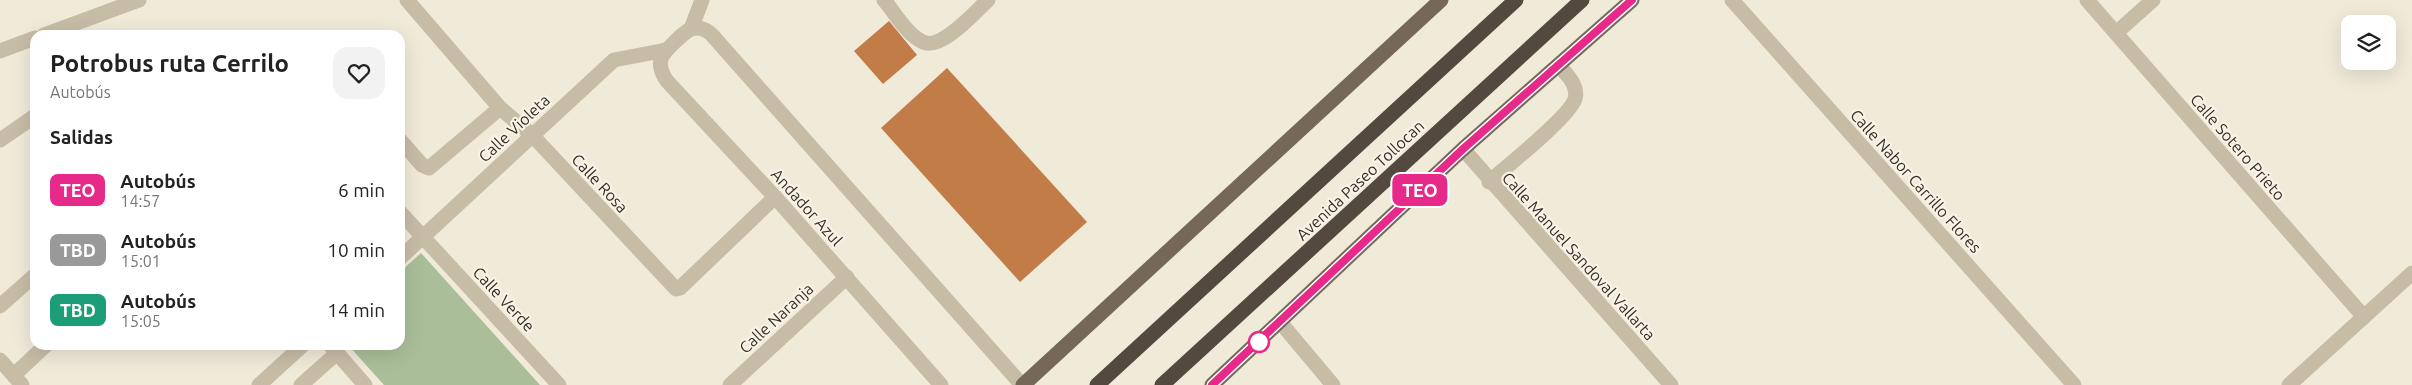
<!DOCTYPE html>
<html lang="es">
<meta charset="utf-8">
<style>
body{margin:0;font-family:Ubuntu,sans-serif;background:#f2f2f2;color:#222;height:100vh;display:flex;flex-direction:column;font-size:19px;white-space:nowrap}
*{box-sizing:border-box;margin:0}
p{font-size:16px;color:#767676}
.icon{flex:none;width:28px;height:28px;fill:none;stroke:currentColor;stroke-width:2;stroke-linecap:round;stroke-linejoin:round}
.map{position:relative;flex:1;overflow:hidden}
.drawer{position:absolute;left:30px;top:30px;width:375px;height:320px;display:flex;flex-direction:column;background:#fff;border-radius:15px;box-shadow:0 5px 20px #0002}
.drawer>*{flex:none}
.badge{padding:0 10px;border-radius:8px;font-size:18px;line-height:32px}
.fabs{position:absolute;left:2341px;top:15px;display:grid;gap:10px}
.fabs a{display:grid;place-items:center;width:55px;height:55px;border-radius:10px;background:#fff;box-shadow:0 5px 20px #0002;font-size:25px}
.map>.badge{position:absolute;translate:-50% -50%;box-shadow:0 0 0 2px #fff}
h2{padding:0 20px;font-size:19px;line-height:45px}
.round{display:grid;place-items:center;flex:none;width:52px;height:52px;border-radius:15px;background:#f2f2f2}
.summary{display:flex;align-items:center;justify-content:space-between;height:85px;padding:0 20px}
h1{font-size:24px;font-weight:600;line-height:38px}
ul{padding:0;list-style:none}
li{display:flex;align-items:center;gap:15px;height:60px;padding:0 20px}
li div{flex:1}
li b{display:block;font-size:19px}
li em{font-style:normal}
li .badge{min-width:55px;font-weight:700;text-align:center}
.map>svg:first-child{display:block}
.green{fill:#abbe9a}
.building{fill:#c17c47}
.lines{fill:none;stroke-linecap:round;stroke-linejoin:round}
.minor{stroke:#c7bca6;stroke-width:15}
.major{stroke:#756858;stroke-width:15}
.highway{stroke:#54493e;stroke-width:15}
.line-casing{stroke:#fff;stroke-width:11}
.line{stroke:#e7298a;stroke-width:8}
.stop-dot{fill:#fff;stroke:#e7298a;stroke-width:2.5}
.labels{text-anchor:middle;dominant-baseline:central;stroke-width:4.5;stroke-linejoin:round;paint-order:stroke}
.street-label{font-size:16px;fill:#342d27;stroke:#f8f3e5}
</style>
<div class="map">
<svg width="2412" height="385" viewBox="0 0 2412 385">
<rect width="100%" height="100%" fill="#f0ead9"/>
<!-- green -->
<polygon class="green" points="421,253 540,385 384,385 348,345 400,345 400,272"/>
<!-- building -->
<g class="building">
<polygon points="889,21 917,55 883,84 854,51"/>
<polygon points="947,68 1087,222 1020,282 881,128"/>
</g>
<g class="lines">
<!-- minor -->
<g class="minor">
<polyline points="407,0 500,108 532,135 676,289 680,288 775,197"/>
<path d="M884 0C895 13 907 35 923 42 941 51 975 12 988 0"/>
<polyline points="1732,0 2074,385"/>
<polyline points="2087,0 2364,317"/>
<polyline points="691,29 702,0"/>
<polyline points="2116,33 2153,0"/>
<polyline points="44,35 139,0"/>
<polyline points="0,51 35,38"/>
<polyline points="0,140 35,116"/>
<polyline points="400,140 422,165 429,168 500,108"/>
<polyline points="1463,149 1671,385"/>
<path d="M1489 182C1506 167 1570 116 1575 99 1579 85 1566 74 1559 65"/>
<polyline points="400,212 559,385"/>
<polyline points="400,258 614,60 666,50"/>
<polyline points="0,306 35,275"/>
<polyline points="1280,322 1333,385"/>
<polyline points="330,345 365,385"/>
<polyline points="0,360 22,385"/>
<polyline points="14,375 46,345"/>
<polyline points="259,385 303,345"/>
<polyline points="301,385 337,353"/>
<polyline points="730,385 847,277"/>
<path d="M941 385 775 197 667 81C662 74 659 67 661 59 663 52 684 32 691 29 699 26 707 30 712 35L1022 385"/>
<polyline points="2289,385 2412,273"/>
</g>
<!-- major -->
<g class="major">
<polyline points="1023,385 1441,0"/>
<polyline points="1212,385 1463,149 1632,0"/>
</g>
<!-- highway -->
<g class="highway">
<polyline points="1097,385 1516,0"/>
<polyline points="1162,385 1582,0"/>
</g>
</g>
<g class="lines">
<defs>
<polyline id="line" points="1212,385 1463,149 1632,0"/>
</defs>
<!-- line casing -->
<use href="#line" class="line-casing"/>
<!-- line -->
<use href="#line" class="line"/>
</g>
<!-- markers -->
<circle class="stop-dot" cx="1259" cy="342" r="10"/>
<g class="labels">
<!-- street labels -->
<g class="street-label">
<text transform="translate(514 128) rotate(-43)">Calle Violeta</text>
<text transform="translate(2238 147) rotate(49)">Calle Sotero Prieto</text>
<text transform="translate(1360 180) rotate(-43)">Avenida Paseo Tollocan</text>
<text transform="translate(1916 181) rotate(48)">Calle Nabor Carrillo Flores</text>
<text transform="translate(600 183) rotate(47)">Calle Rosa</text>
<text transform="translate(807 207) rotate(48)">Andador Azul</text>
<text transform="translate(1579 256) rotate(48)">Calle Manuel Sandoval Vallarta</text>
<text transform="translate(504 299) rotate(47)">Calle Verde</text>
<text transform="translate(776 318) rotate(-43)">Calle Naranja</text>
</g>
</g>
</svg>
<div class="fabs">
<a><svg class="icon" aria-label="layers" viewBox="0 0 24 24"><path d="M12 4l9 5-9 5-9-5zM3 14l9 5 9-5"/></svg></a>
</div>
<b class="badge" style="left:1420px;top:190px;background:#e7298a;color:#fff">TEO</b>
<section class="drawer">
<div class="summary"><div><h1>Potrobus ruta Cerrilo</h1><p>Autobús</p></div><a class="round"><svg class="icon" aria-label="heart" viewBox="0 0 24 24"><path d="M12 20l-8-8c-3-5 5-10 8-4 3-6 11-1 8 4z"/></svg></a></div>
<h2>Salidas</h2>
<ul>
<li><span class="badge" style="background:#e7298a;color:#fff">TEO</span><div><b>Autobús</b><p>14:57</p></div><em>6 min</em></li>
<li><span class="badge" style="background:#999;color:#fff">TBD</span><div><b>Autobús</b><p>15:01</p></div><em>10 min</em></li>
<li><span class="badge" style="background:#1b9e77;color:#fff">TBD</span><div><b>Autobús</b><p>15:05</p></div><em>14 min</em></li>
</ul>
</section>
</div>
